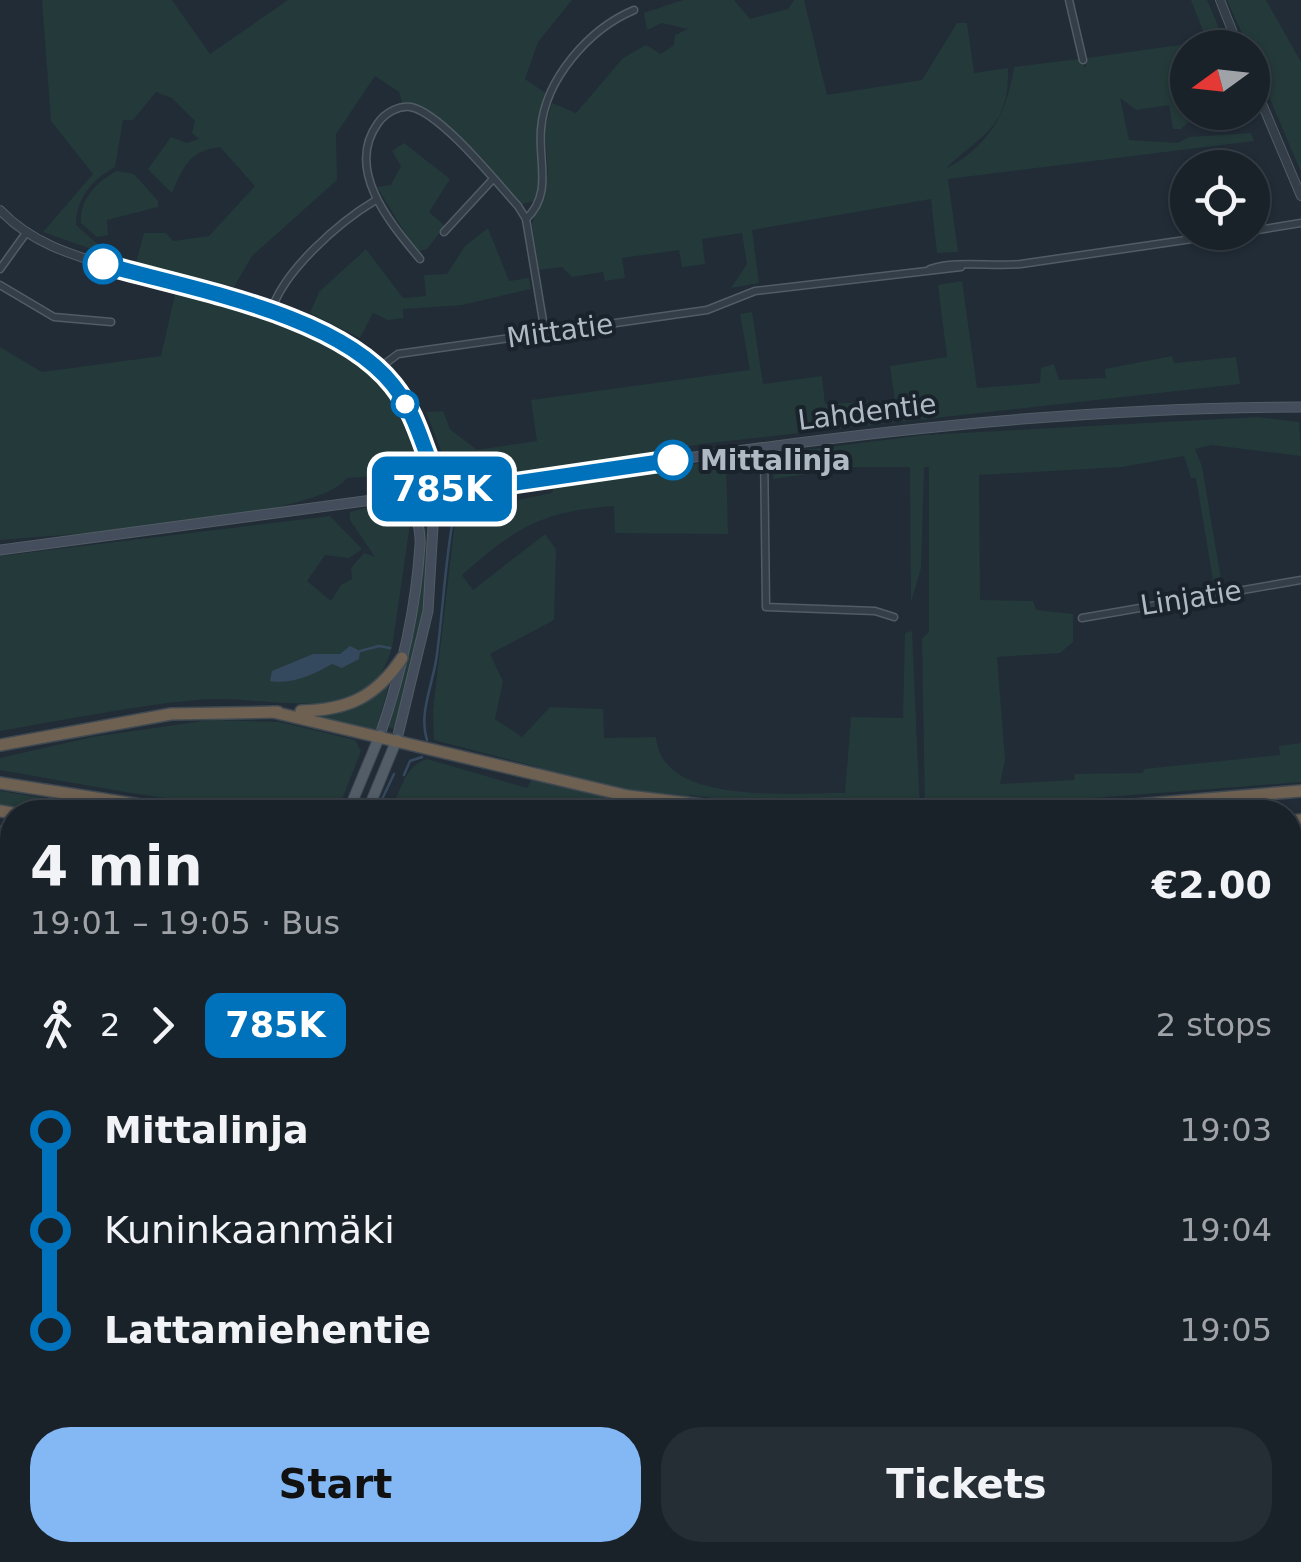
<!DOCTYPE html>
<meta charset="utf-8">
<style>
body{margin:0;font-family:"DejaVu Sans",sans-serif;background:#262e35;color:#f1f3f6;height:100vh;display:flex;flex-direction:column;font-size:38px;white-space:nowrap}
*{box-sizing:border-box;margin:0}
p{font-size:32px;color:#9fa3a8}
.icon{flex:none;width:55px;height:55px;fill:none;stroke:currentColor;stroke-width:2;stroke-linecap:round;stroke-linejoin:round}
.map{position:relative;flex:1;overflow:hidden}
.details{position:absolute;left:0px;top:800px;width:1302px;height:762px;display:flex;flex-direction:column;background:#192129;border-radius:40px 40px 0 0;box-shadow:0 2px 8px #0004,0 0 0 2px #373e46}
.details>*{flex:none}
.badge{padding:0 20px;border-radius:15px;font-size:35px;line-height:65px}
.needle{width:65px;rotate:255deg}
.fabs{position:absolute;left:1170px;top:30px;display:grid;gap:20px}
.fabs a{display:grid;place-items:center;width:100px;height:100px;border-radius:50%;background:#192129;box-shadow:0 2px 8px #0004,0 0 0 2px #373e46;font-size:50px}
.map>.badge{position:absolute;translate:-50% -50%;box-shadow:0 0 0 5px #fff}
.legs{display:flex;align-items:center;gap:15px;height:110px;padding:0 30px;font-size:32px}
.legs p{margin-inline-start:auto}
.overview{display:flex;align-items:center;justify-content:space-between;height:170px;padding:0 30px}
h1{font-size:55px;font-weight:700;line-height:75px}
.button{display:flex;gap:20px;margin-top:auto;padding:20px 30px}
.button a{flex:1;height:115px;border-radius:40px;background:#84b8f4;color:#111;font-size:40px;font-weight:700;line-height:115px;text-align:center}
.button a+a{background:#262e35;color:#f1f3f6}
ul{padding:0 30px;list-style:none}
li{display:flex;align-items:center;gap:35px;height:100px;font-size:38px}
li i{display:grid;place-items:center;width:15px;height:100%;margin:0 12px;background:currentColor}
li i::after{content:'';width:25px;height:25px;margin:-12px;border:8px solid;border-radius:50%;background:#192129}
li p{margin-inline-start:auto}
li:first-child i{background:linear-gradient(#0000 50%,currentColor 0)}
li:last-child i{background:linear-gradient(currentColor 50%,#0000 0)}
.map>svg:first-child{display:block}
.green{fill:#243939}
.water{fill:#35495e}
.lines{fill:none;stroke-linecap:round;stroke-linejoin:round}
.stream{stroke:#35495e;stroke-width:2.5}
.minor-casing{stroke:#525c65;stroke-width:9}
.tertiary-casing{stroke:#525c65;stroke-width:10}
.secondary-casing{stroke:#525c65;stroke-width:11}
.primary-casing{stroke:#3e4751;stroke-width:12}
.motorway-casing{stroke:#3f4952;stroke-width:14}
.minor{stroke:#343e48;stroke-width:6}
.tertiary{stroke:#343e48;stroke-width:8}
.secondary{stroke:#434d5b;stroke-width:9}
.primary{stroke:#525d68;stroke-width:10}
.motorway{stroke:#6e6152;stroke-width:11}
.line-1-casing{stroke:#fff;stroke-width:22}
.line-1{stroke:#0072bc;stroke-width:15}
.stop-1-dot{fill:#fff;stroke:#0072bc;stroke-width:5}
.labels{text-anchor:middle;dominant-baseline:central;stroke-width:8;stroke-linejoin:round;paint-order:stroke}
.street-label{font-size:28px;fill:#afb9c4;stroke:#1a232c}
.stop-label{font-size:28px;font-weight:bold;fill:#afb9c4;stroke:#1a232c;text-anchor:start}
</style>
<div class="map">
<svg width="1301" height="1562" viewBox="0 0 1301 1562">
<rect width="100%" height="100%" fill="#212c37"/>
<!-- green -->
<g class="green">
<path d="M42 0H172L210 54 288 0H572L538 42 525 79 547 94 537 127 540 172 535 201 522 204 434 115 409 103 403 105 399 92 375 76 336 134 337 180 252 256 234 287 136 263 144 233H166L173 241 209 236 255 186 220 147C189 151 184 166 172 193L148 169 171 137 187 143 199 139 192 133 195 121 172 98 156 92 133 120H123L115 167C93 179 76 198 76 225L100 246V252L43 232 93 174 51 121Z"/>
<path d="M683 0H734L750 19 788 9 794 0H804L827 95 922 80 957 23H967L974 73 1008 68C1010 130 979 135 946 169 988 146 1007 115 1014 67L1079 59 1085 68 1087 58 1207 41 1191 0H1207L1227 47 1188 48V112L1198 113 1181 129H1173L1169 105 1136 110 1092 77 1120 98 1129 140 1178 143 1189 137 1251 133 1254 141 948 179 958 252 937 253 931 199 752 230 759 283 731 288 747 264 742 233 702 239 705 264 682 267 679 250 622 258 625 278 605 281 603 272 572 277 562 267 539 270 532 224 548 174 545 128 552 103 576 113 623 58 646 45 661 54 674 45 675 35 688 29 662 23 647 30 644 13Z"/>
<polygon points="1227,0 1266,0 1301,62 1301,172 1253,59 1252,48 1248,47"/>
<polygon points="404,143 450,179 429,212 445,226 427,249 420,251 413,246 377,187 391,185 401,166 392,151"/>
<path d="M117 171 134 174 158 201V207L107 220 108 235 97 237 81 223C79 200 97 181 117 171Z"/>
<polygon points="488,228 509,281 529,278 531,289 462,305 403,309 403,318 388,320 373,313 360,338 310,313 319,292 366,249 403,298 426,296 424,275 447,274 465,246"/>
<polygon points="962,281 977,388 1040,383 1041,368 1054,364 1059,380 1106,378 1105,369 1172,356 1174,363 1236,357 1240,384 701,444 456,489 426,412 443,411 450,429 477,450 537,441 531,400 750,370 740,314 752,312 763,384 822,376 825,404 895,401 890,366 947,357 938,285"/>
<path d="M176 290C241 310 321 326 373 374 393 393 396 422 414 437L420 466 394 475 347 478C319 519 58 535 0 540V347L42 372 161 356Z"/>
<polygon points="1258,417 1299,422 1301,456 1212,445 1195,449 1202,466 1222,585 1214,586 1196,478 1191,478 1184,456 1122,467 979,475 980,600 1033,601 1036,610 1073,614 1073,642 1060,653 997,657 1005,760 1000,784 1074,780 1075,774 1143,773 1144,769 1280,755 1279,746 1301,743 1301,782 925,811 922,639 929,632 929,467 924,467 921,568 911,602 910,467 854,467 773,479 776,459 790,452 924,435"/>
<path d="M726 460 728 534 615 533 614 506C542 511 515 528 462 575L473 590 545 534 556 549 554 620 490 654 503 681 495 719 522 737 550 707 603 709 604 738 656 737C662 807 792 792 845 793L851 717 903 718 905 633 912 631 920 810 819 812 689 795 687 812H389C401 793 404 765 427 759L527 788 538 767 434 740 433 710 456 512 552 493 556 481Z"/>
<path d="M393 501 406 505 415 522 410 524 392 648C385 671 373 690 349 698 311 712 242 695 197 700 131 706 65 720 0 731V556L330 516 362 549 349 558 325 555 307 581 331 601 341 585 352 579 351 568 364 553 375 557 350 520V512Z"/>
<path d="M423 528H426C432 597 413 663 396 730L388 727 418 603Z"/>
<polygon points="389,685 376,730 317,716 358,707"/>
<path d="M210 720 280 722 355 740 361 751 337 812C225 813 110 789 0 770V758L92 737Z"/>
<polygon points="0,791 132,812 38,812 0,806"/>
<polygon points="1290,1347 1301,1351 1301,1562 357,1562 336,1550 1290,1550"/>
</g>
<!-- water -->
<path class="water" d="M350 646 360 651 359 659 342 668 332 664C314 674 292 685 270 681L272 671 313 654H340Z"/>
<g class="lines">
<!-- stream -->
<g class="stream">
<polyline points="360,651 379,646 390,648"/>
<path d="M427 740C418 713 434 682 437 654 443 609 445 564 453 519L466 509"/>
<polyline points="404,775 410,761 422,757"/>
<polyline points="376,812 394,774"/>
<polyline points="0,1398 1,1399"/>
</g>
<defs>
<g id="minor">
<polyline points="1069,0 1083,60"/>
<path d="M526 219C553 194 538 161 541 129 545 79 589 29 634 10"/>
<polyline points="1252,231 1301,223"/>
<polyline points="444,232 493,179"/>
<path d="M420 259C391 224 344 170 378 123 385 113 399 105 411 107 442 114 496 182 518 206L526 219 545 333"/>
<polyline points="0,269 26,233"/>
<path d="M930 269C957 260 992 267 1021 264L1240 232"/>
<polyline points="0,285 54,317 111,322"/>
<path d="M271 312C283 271 339 222 376 200"/>
<polyline points="378,369 398,354 707,310 755,291 961,267"/>
<polyline points="764,447 766,607 875,611 894,617"/>
<polyline points="1082,618 1301,580"/>
<polyline points="0,1117 12,1118"/>
<polyline points="0,1136 12,1122"/>
<polyline points="0,1144 12,1160"/>
<polyline points="0,1183 12,1193"/>
<polyline points="0,1193 12,1205"/>
</g>
<g id="tertiary">
<polyline points="1220,0 1239,48"/>
<polyline points="1252,80 1301,196"/>
<path d="M0 210C31 243 72 255 115 268 195 291 317 311 379 369 411 400 426 443 439 484"/>
<polyline points="417,430 423,480"/>
</g>
<g id="secondary">
<path d="M442 489 491 488C759 445 1029 407 1301 407"/>
<polyline points="385,494 423,480 439,484 443,494 437,507 425,510 415,505"/>
<polyline points="440,504 485,491"/>
<polyline points="0,550 387,498 413,500"/>
<path d="M380 735C401 674 416 609 420 545 422 525 408 501 416 484"/>
<polyline points="397,739 428,611 434,509"/>
<polyline points="1290,1334 1301,1338"/>
</g>
<g id="primary">
<polyline points="348,812 380,735"/>
<polyline points="367,812 397,739"/>
<polyline points="0,1245 12,1232"/>
<polyline points="0,1260 12,1248"/>
</g>
<g id="motorway">
<path d="M301 711C348 710 376 697 402 658"/>
<polyline points="273,712 628,796 762,812"/>
<polyline points="0,745 171,714 278,712"/>
<polyline points="0,783 185,812"/>
<polyline points="0,811 12,813"/>
<polyline points="1051,812 1301,791"/>
<polyline points="1290,821 1301,820"/>
<polyline points="0,832 12,835"/>
</g>
</defs>
<!-- minor casing -->
<use href="#minor" class="minor-casing"/>
<!-- tertiary casing -->
<use href="#tertiary" class="tertiary-casing"/>
<!-- secondary casing -->
<use href="#secondary" class="secondary-casing"/>
<!-- primary casing -->
<use href="#primary" class="primary-casing"/>
<!-- motorway casing -->
<use href="#motorway" class="motorway-casing"/>
<!-- minor -->
<use href="#minor" class="minor"/>
<!-- tertiary -->
<use href="#tertiary" class="tertiary"/>
<!-- secondary -->
<use href="#secondary" class="secondary"/>
<!-- primary -->
<use href="#primary" class="primary"/>
<!-- motorway -->
<use href="#motorway" class="motorway"/>
</g>
<g class="lines">
<defs>
<path id="line-1" d="M103 264C188 289 337 313 393 385 420 419 423 454 442 489L454 492 673 460"/>
</defs>
<!-- line-1 casing -->
<use href="#line-1" class="line-1-casing"/>
<!-- line-1 -->
<use href="#line-1" class="line-1"/>
</g>
<!-- markers -->
<g class="stop-1-dot">
<circle cx="103" cy="264" r="18"/>
<circle cx="405" cy="404" r="12"/>
<circle cx="673" cy="460" r="18"/>
</g>
<g class="labels">
<!-- street labels -->
<g class="street-label">
<text transform="translate(560 331) rotate(-8)">Mittatie</text>
<text transform="translate(867 412) rotate(-7)">Lahdentie</text>
<text transform="translate(1191 598) rotate(-9)">Linjatie</text>
</g>
<!-- stop labels -->
<g class="stop-label">
<text x="700" y="460">Mittalinja</text>
</g>
</g>
</svg>
<div class="fabs">
<a><svg class="needle" viewBox="-14 -14 28 28"><path d="M0-13l5 13h-10z" fill="#e53935"/><path d="M0 13l5-13h-10z" fill="#9fa3a8"/></svg></a>
<a><svg class="icon" aria-label="locate" viewBox="0 0 24 24"><circle cx="12" cy="12" r="6"/><path d="M12 2v4M12 18v4M2 12h4M18 12h4"/></svg></a>
</div>
<b class="badge" style="left:442px;top:489px;background:#0072bc;color:#fff">785K</b>
<section class="details">
<div class="overview"><div><h1>4 min</h1><p>19:01 – 19:05 · Bus</p></div><b>€2.00</b></div>
<div class="legs"><svg class="icon" aria-label="walk" viewBox="0 0 24 24"><circle cx="13" cy="4" r="2"/><path d="M13 8l-2 6 4 7M11 14l-3 7M7 12l3-4h3l4 4"/></svg>2<svg class="icon" aria-label="forward" viewBox="0 0 24 24"><path d="M9 5l7 7-7 7"/></svg><b class="badge" style="background:#0072bc;color:#fff">785K</b><p>2 stops</p></div>
<ul>
<li><i style="color:#0072bc"></i><b>Mittalinja</b><p>19:03</p></li>
<li><i style="color:#0072bc"></i><span>Kuninkaanmäki</span><p>19:04</p></li>
<li><i style="color:#0072bc"></i><b>Lattamiehentie</b><p>19:05</p></li>
</ul>
<div class="button"><a>Start</a><a>Tickets</a></div>
</section>
</div>
